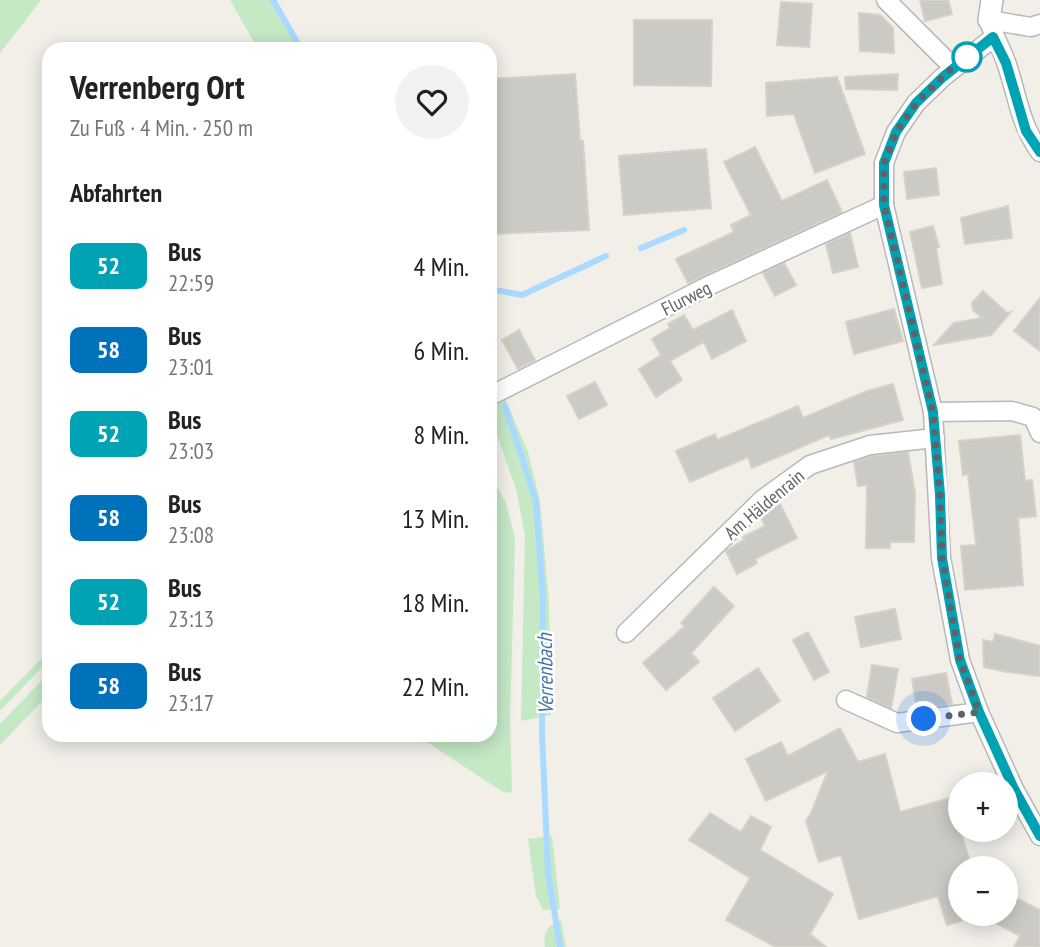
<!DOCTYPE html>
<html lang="de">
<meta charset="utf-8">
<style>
body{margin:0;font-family:"PT Sans Narrow",sans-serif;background:#f2f2f2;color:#222;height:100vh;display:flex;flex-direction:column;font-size:26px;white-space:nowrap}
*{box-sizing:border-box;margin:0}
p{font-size:23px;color:#767676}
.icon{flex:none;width:38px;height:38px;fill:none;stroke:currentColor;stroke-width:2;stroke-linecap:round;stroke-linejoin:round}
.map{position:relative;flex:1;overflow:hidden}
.panel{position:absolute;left:42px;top:42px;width:455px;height:700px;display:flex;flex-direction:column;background:#fff;border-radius:21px;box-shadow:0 4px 18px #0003}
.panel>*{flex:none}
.badge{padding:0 14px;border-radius:10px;font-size:24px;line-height:46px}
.buttons{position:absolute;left:948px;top:772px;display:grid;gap:14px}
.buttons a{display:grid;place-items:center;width:70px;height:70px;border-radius:50%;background:#fff;box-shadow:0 4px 18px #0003;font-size:35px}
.you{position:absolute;width:35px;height:35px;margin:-18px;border:5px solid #fff;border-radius:50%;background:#1a73e8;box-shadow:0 0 0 10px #1a73e833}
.map>.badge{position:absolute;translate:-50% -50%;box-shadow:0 0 0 4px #fff}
h2{padding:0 28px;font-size:26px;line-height:63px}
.round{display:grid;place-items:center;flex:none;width:74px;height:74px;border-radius:37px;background:#f2f2f2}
.summary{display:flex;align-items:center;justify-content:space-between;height:119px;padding:0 28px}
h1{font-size:33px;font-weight:800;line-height:52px}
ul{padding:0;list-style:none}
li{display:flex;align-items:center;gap:21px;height:84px;padding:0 28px}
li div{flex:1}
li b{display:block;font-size:26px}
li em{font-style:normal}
li .badge{min-width:77px;font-weight:700;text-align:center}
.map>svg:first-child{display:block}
.green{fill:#c5e8c5}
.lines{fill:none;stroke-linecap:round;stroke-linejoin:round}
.stream{stroke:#aadaff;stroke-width:6}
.building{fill:#cccac5;stroke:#d6d1c6;stroke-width:2}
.minor-casing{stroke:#b5b8bc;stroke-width:21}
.tertiary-casing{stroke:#b5b8bc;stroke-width:24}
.minor{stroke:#fff;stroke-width:18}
.tertiary{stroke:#fff;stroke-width:21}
.line-casing{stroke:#fff;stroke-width:16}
.line{stroke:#00a3b4;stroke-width:10}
.walk{stroke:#5f6368;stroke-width:7;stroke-dasharray:0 12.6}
.stop-dot{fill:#fff;stroke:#00a3b4;stroke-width:3.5}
.labels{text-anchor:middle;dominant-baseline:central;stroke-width:5;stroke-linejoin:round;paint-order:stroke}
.street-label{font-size:19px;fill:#5f6368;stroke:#fff}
.water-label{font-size:21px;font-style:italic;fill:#4174aa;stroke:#fff}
</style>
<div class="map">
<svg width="1040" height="947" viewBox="0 0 1040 947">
<rect width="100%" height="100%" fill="#f1efe8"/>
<!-- green -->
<g class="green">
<polygon points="0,0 41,0 0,53"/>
<polygon points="230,0 274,0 303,49 258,49"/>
<polygon points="504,396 528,452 540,501 549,602 551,715 521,721 525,535 516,489 490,415 490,404"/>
<polygon points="490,473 506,503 515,539 510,719 512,793 503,792 416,735 490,735"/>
<polygon points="49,651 49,660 0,711 0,701"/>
<polygon points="49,673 49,694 0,745 0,724"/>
<polygon points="552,836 560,909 543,910 536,896 528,839"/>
<path d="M561 920 566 947H545C543 932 547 926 561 920Z"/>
</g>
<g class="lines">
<!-- stream -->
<g class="stream">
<polyline points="273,0 301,49"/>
<polyline points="641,248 684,230"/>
<polyline points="490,289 522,295 606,256"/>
<polyline points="505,406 536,501 543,597 542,732 548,873 560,947"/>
</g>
</g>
<!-- building -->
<g class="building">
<polygon points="920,0 948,0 952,14 925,21"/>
<polygon points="781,2 812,4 809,47 777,45"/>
<polygon points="859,13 880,15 893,28 894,53 860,51"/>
<polygon points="634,20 712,20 711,86 634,85"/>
<polygon points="575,74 580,141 583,141 589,230 490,234 490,79"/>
<polygon points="898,74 897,90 846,89 845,77"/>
<polygon points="837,77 865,154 815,173 794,114 767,116 766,83"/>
<polygon points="755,147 782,201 827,180 842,212 688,283 676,259 734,232 731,225 751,215 724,162"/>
<polygon points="706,149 711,208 624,215 619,156"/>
<polygon points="936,168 939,195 907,199 904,172"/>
<polygon points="1008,206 1012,238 965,244 961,218"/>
<polygon points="933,226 939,247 936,247 942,284 922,288 910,232"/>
<polygon points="850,233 858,267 833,273 826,244"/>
<polygon points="784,263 796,285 775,296 763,273"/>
<polygon points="983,291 1007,313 1011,312 991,335 934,345 954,323 982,318 973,310 972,303"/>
<polygon points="1040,298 1040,351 1014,331"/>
<polygon points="894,309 903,341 854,354 846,322"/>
<polygon points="732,310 746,341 712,359 704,342 670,361 682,380 656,397 639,369 661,355 652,339 670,328 668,324 684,315 693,330"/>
<polygon points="519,330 535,360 518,369 502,340"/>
<polygon points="595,382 607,405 579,419 567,396"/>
<polygon points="893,384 903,420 831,439 829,435 752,468 748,457 690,482 676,451 715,434 717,440 798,406 803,418 867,391"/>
<polygon points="1020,435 1025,481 1032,480 1036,516 1018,518 1023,585 965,590 961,546 976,545 968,474 963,475 959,441"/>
<polygon points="908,452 915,493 914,542 890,542 890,548 866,548 867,485 858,486 854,462 872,456"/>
<polygon points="779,502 797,538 755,559 757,563 737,574 726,551 745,539 743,537 765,526 761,517"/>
<polygon points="714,587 734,606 691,653 699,662 666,690 643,663 685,626 681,623"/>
<polygon points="895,609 901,639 861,647 855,617"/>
<polygon points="808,632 829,672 814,680 793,640"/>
<polygon points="995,634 1040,646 1040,676 1007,672 984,667 983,640 993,642"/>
<polygon points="872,665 898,669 891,708 867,697"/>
<polygon points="758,668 780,701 735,731 713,698"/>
<polygon points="946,673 952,704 917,709 912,679"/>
<polygon points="840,728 858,762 885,754 900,812 958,796 961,805 961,833 972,868 961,868 961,921 947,925 938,896 859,919 841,855 819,862 806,821 811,813 828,771 766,801 746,759 781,742 788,756"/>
<polygon points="710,813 741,832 751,816 771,827 760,850 833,894 810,934 826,947 776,947 726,920 750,878 689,840"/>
<polygon points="1010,895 1040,910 1040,947 1014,947 1020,936 996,923 1001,914 1006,914 1006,902"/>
</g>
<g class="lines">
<defs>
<g id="minor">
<polyline points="886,0 953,67"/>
<path d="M1040 24 1031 27 989 20C993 36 1002 49 1007 65 1018 98 1020 124 1040 152"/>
<polyline points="993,38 943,77 916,103 896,132 884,163 884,205 933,412 941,558 960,660 979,712 1014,789 1040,836"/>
<polyline points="490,396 706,287 884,205"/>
<polyline points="933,412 1012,411 1033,417 1040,433"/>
<polyline points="626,633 763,499 810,465 870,445 935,438"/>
<polyline points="846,700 897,723 979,712"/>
</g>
<polyline id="tertiary" points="989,20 992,0"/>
</defs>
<!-- minor casing -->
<use href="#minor" class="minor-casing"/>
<!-- tertiary casing -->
<use href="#tertiary" class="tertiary-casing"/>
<!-- minor -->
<use href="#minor" class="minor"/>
<!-- tertiary -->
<use href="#tertiary" class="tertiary"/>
</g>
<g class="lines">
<defs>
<polyline id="line" points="1040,152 1026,131 1006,63 993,37 943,77 916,103 896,132 884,163 884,205 933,412 940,495 942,558 960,660 979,712 1014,789 1040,836"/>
</defs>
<!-- line casing -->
<use href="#line" class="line-casing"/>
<!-- line -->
<use href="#line" class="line"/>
<!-- walk -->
<polyline class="walk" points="924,719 979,712 960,660 942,558 940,495 933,412 884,205 884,163 896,132 916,103 953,67 973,52 967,57"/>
</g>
<!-- markers -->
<circle class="stop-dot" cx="967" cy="57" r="14"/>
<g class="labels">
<!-- street labels -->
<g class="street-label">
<text transform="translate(686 298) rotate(-27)">Flurweg</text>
<text transform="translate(764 504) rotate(-40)">Am Häldenrain</text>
</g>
<!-- water labels -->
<g class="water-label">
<text transform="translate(545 674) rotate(-91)">Verrenbach</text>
</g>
</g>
</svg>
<div class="buttons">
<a>+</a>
<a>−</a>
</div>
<div class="you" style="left:924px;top:719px"></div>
<section class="panel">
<div class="summary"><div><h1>Verrenberg Ort</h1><p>Zu Fuß · 4 Min. · 250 m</p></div><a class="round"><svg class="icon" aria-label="heart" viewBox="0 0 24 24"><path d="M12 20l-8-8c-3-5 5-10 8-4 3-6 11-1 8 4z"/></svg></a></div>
<h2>Abfahrten</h2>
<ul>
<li><span class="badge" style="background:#00a3b4;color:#fff">52</span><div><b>Bus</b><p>22:59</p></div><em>4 Min.</em></li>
<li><span class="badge" style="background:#0072bc;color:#fff">58</span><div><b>Bus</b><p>23:01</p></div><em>6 Min.</em></li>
<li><span class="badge" style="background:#00a3b4;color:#fff">52</span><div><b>Bus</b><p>23:03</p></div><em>8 Min.</em></li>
<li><span class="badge" style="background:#0072bc;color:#fff">58</span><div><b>Bus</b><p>23:08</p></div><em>13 Min.</em></li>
<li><span class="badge" style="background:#00a3b4;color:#fff">52</span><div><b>Bus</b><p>23:13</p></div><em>18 Min.</em></li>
<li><span class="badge" style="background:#0072bc;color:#fff">58</span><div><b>Bus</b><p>23:17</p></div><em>22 Min.</em></li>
</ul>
</section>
</div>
